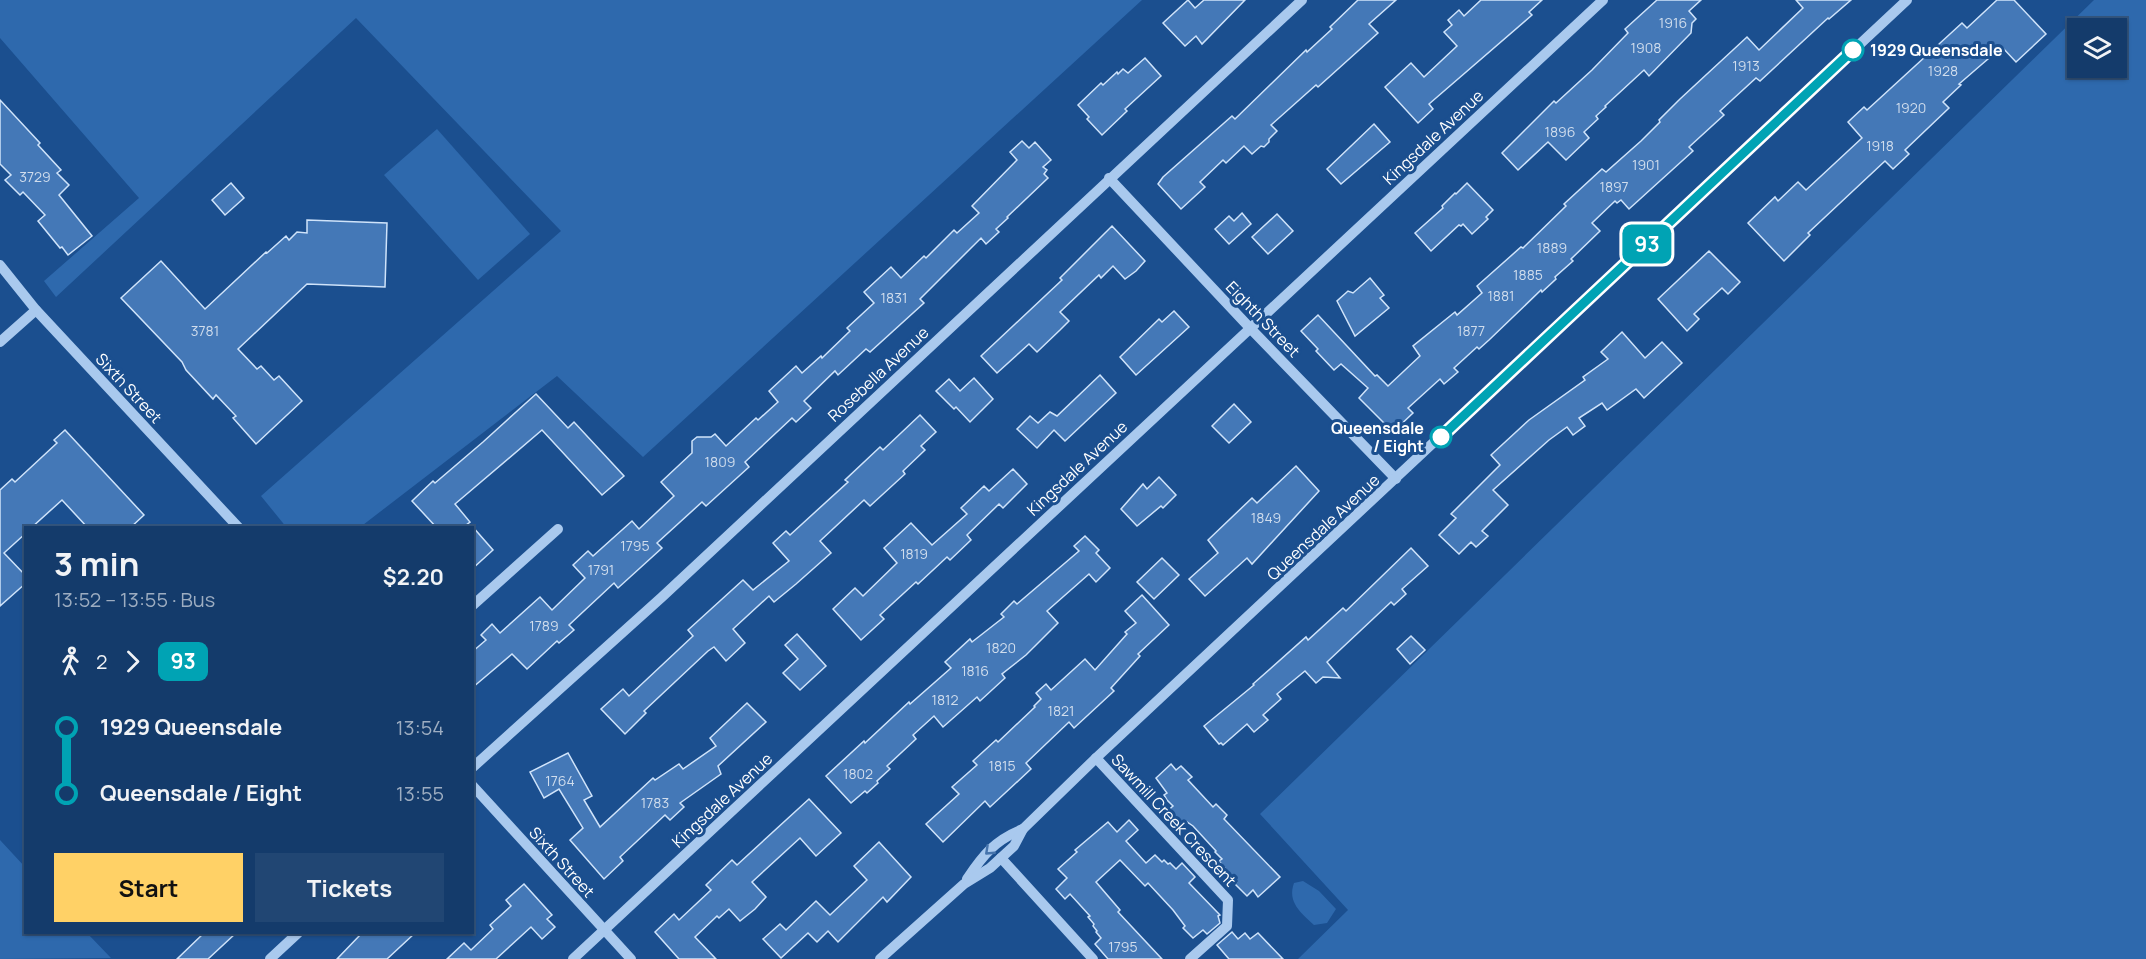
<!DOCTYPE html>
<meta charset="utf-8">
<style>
body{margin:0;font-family:Manrope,sans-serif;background:#214673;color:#f1f3f6;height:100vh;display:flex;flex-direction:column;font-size:22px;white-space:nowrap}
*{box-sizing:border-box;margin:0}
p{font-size:20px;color:#9dadc1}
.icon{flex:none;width:33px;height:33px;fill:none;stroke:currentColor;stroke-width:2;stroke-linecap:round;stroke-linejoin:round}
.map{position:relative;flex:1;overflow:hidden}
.panel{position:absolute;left:24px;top:526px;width:450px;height:408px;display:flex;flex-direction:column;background:#143b6b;border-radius:0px;box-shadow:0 2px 4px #0004,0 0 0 2px #33557e}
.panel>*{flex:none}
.badge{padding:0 12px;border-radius:9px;font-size:21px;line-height:39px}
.fabs{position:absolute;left:2067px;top:18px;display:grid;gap:12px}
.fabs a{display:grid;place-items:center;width:60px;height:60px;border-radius:0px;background:#143b6b;box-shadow:0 2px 4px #0004,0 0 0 2px #33557e;font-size:30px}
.map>.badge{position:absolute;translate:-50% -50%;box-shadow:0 0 0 3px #fff}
.legs{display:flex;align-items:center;gap:9px;height:66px;padding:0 30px;font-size:20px}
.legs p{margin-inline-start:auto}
.overview{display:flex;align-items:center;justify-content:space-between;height:102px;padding:0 30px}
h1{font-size:33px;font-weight:700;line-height:45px}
.cta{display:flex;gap:12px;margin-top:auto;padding:12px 30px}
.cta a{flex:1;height:69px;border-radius:0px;background:#ffd166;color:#111;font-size:24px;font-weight:700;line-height:69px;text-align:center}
.cta a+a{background:#214673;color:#f1f3f6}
ul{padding:0 30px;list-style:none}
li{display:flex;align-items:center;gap:21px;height:66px;font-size:22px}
li i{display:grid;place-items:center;width:9px;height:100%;margin:0 8px;background:currentColor}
li i::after{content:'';width:15px;height:15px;margin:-8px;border:4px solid;border-radius:50%;background:#143b6b}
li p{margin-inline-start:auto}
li:first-child i{background:linear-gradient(#0000 50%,currentColor 0)}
li:last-child i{background:linear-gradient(currentColor 50%,#0000 0)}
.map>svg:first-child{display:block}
.green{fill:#2e69ad;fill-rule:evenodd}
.building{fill:#4478b7;stroke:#cfe3fa;stroke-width:1.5}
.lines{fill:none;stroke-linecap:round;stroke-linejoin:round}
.minor{stroke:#a9c9ee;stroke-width:10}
.oneway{stroke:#4674ac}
.line-1-casing{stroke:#fff;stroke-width:14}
.line-1{stroke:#00a3b4;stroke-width:9}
.stop-1-dot{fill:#fff;stroke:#00a3b4;stroke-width:3}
.labels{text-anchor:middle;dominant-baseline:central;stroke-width:6;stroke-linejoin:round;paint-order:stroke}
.number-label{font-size:14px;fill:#d0dded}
.stop-label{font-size:16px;font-weight:bold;fill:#fff;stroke:#1b4f8f;text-anchor:start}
.street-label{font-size:16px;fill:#fff;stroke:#1b4f8f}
</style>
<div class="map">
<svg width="2146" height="959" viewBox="0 0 2146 959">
<rect width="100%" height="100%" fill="#1b4f8f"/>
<!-- green -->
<g class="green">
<polygon points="0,0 1142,0 643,457 557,376 359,528 287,528 261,496 561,231 356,18 56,297 44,281 139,198 0,38"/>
<path d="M2094 0H2146V959H1298L1348 910 1260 814ZM2078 28H2116V68H2078Z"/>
<polygon points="437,129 530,234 478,280 384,175"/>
<polygon points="0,840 25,867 26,933 87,933 111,958 0,959"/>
<path d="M1303 881 1319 891 1336 909 1327 923 1314 925C1301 913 1287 902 1294 883Z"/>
</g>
<!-- building -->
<g class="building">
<polygon points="1188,0 1195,8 1204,0 1245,0 1202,44 1196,36 1185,46 1163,23"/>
<polygon points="1358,0 1396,0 1369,24 1378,33 1318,87 1316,85 1271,125 1277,131 1269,139 1269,142 1264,147 1261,146 1252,154 1244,146 1226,163 1223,160 1200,182 1205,187 1181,209 1158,184 1163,177 1232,116 1235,119 1306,50 1307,52 1332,29 1330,27"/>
<polygon points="1481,0 1542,0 1529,12 1532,15 1429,104 1433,109 1418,123 1385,87 1411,63 1424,77 1457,46 1444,32 1452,25 1448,20 1459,10 1464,16"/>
<polygon points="1657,0 1701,0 1689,11 1696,19 1692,23 1691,33 1649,76 1644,70 1605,106 1606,107 1596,116 1598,119 1584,132 1589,138 1566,160 1548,142 1518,170 1502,153 1554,101 1556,103 1592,70 1628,33 1625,29"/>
<polygon points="1796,0 1851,0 1829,19 1828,18 1760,81 1756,78 1733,99 1720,111 1724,115 1689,147 1693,151 1629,209 1621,200 1617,203 1615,201 1592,223 1600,231 1571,259 1573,261 1555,277 1556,279 1542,292 1541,290 1489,340 1479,349 1477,347 1454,368 1458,372 1444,384 1440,379 1408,408 1413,413 1393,432 1359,398 1368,388 1341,364 1334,370 1316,351 1318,349 1301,331 1318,315 1375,376 1377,375 1388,386 1420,356 1413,346 1455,312 1457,315 1482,293 1477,286 1521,247 1523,248 1566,206 1564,204 1602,169 1606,172 1641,141 1660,122 1659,120 1680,99 1747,37 1759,50 1803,8"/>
<polygon points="1997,0 2014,0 2046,34 2016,62 2002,47 1981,65 1959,84 1961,85 1943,102 1949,108 1905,150 1909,154 1893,169 1885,161 1808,233 1810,235 1784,261 1748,223 1775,197 1778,201 1798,182 1806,190 1862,138 1848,122 1864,107 1867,110 1962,23 1967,28"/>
<polygon points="1145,58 1161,76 1125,109 1127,111 1102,135 1087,119 1089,117 1078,105 1101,83 1103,85 1117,72 1118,74 1123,69 1128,73"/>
<polygon points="0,100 40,143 38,145 61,170 57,173 69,185 59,195 92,236 68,255 62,247 60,248 38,221 45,215 23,192 20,195 5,180 11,175 0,164"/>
<polygon points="1374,124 1390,142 1341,184 1327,169"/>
<polygon points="1022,141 1029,148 1035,142 1051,160 1043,167 1047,170 1044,174 1048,178 1007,217 1008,218 996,229 999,232 986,244 981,238 920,299 924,303 870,352 866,349 838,375 835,371 804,401 811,408 796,422 792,418 745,462 749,467 706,506 702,502 657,543 662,548 618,588 614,583 569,625 574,630 559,643 557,641 527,669 512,654 472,688 472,652 486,640 481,635 492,624 500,633 540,597 552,610 585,578 573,565 588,551 593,556 632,521 639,529 674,496 661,482 692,453 692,441 697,437 711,437 715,434 726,446 756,418 758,420 778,402 769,391 796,366 802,373 821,356 822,358 850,331 847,328 874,303 864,292 891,267 901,278 924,256 926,258 954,230 957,233 979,213 972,206 1017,160 1010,152"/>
<polygon points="231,183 244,198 225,215 212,200"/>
<polygon points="1467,183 1493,210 1486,217 1488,219 1472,234 1463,224 1461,226 1459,225 1431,251 1415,233 1443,208 1442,206 1455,193 1456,194"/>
<polygon points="1242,213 1251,224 1229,244 1215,229 1229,216 1234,221"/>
<polygon points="1277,214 1293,231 1268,254 1252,237"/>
<polygon points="307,220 387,223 385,287 307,284 238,349 257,369 261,366 274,380 279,376 302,401 256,444 233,418 236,416 216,395 213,399 186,370 182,362 121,298 161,261 205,309 266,252 267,253 286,236 289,240 297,232 307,233"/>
<polygon points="1112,226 1145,261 1136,271 1125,279 1113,266 1101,278 1099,275 1060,312 1069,321 1060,330 1037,352 1029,344 997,373 981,356 1062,280 1060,278"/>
<polygon points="1709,251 1740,282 1728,294 1722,288 1694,314 1699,319 1687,331 1658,299"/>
<polygon points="1370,278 1384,295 1380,298 1389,308 1355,336 1337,301 1348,291 1353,293"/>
<polygon points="1174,311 1189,327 1136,375 1120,357 1159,319 1162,322"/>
<polygon points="1622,332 1645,358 1662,342 1682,363 1644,398 1636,389 1607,410 1602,403 1579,418 1585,426 1573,435 1567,427 1549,440 1493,490 1508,505 1482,531 1488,536 1476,547 1471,542 1459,554 1439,535 1456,518 1451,514 1500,465 1491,455 1529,420 1585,380 1583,377 1608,359 1601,352"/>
<polygon points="1100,375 1116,393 1065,441 1054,430 1037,448 1017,429 1030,416 1038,423 1050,412 1057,416"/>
<polygon points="974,378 993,399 970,422 956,407 954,409 936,391 949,379 960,391"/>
<polygon points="536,394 568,428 574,422 624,476 602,495 542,430 455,504 470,522 462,528 437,528 412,501 433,481 435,483 483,442"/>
<polygon points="1234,404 1251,422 1229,443 1212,426"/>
<polygon points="920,415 936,432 921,446 925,450 903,471 905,474 870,506 864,500 820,541 831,553 796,584 774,602 769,596 733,629 745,643 726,661 714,647 708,651 644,711 646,713 625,734 601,709 623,689 629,696 693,636 688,630 743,580 753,590 789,561 773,543 786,531 790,535 848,482 845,480 880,447 883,450"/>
<polygon points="65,430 144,515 130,528 88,528 62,500 31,528 26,528 26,533 4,553 26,576 26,583 0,606 0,490 12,479 15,482 57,443 54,440"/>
<polygon points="1296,466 1319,491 1252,564 1247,558 1205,596 1189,579 1218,553 1208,540 1252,498 1257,503"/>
<polygon points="1013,469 1027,484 1003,508 999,504 967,535 971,540 950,560 947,557 918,584 916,582 880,615 884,619 861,640 833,609 855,588 863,596 897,563 884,548 911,523 932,545 967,514 961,508 984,486 989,491"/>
<polygon points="1159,477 1176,495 1163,508 1161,506 1137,526 1121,509 1143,484 1147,489"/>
<polygon points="472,526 493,550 472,569"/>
<polygon points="1085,536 1099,550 1096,553 1110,568 1096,582 1089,574 1047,611 1058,623 1026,655 1002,674 1005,678 980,701 977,697 943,727 934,716 913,735 916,739 887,766 890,769 877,781 878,783 867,793 865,791 851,803 826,776 864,741 865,743 909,702 910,704 951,668 945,662 970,639 972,642 1004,617 1001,614 1014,601 1017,604 1079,551 1074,546"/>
<polygon points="1411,548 1428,566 1402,589 1406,594 1394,605 1391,602 1327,662 1340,678 1323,677 1316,683 1305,671 1277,694 1281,699 1263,715 1268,720 1254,732 1247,724 1223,745 1221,743 1219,744 1204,726 1254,685 1253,684 1306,637 1308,640 1343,608 1346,611"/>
<polygon points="1162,558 1179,575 1154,599 1137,582"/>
<polygon points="1142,595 1169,625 1138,654 1140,656 1111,688 1114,691 1074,728 1069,722 1026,763 1031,769 990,807 985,801 943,842 926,824 959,794 952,787 977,765 973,761 996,740 998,742 1035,707 1034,706 1041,699 1036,693 1046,684 1051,690 1085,659 1095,670 1127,634 1125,632 1136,623 1125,611"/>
<polygon points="797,634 826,666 800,690 783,673 798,659 785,645"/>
<polygon points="1411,636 1425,650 1410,664 1397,649"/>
<polygon points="747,703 766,722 718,766 721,774 680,803 684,807 670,820 665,815 620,857 623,861 604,879 570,840 583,828 559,789 544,798 530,772 568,753 592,796 584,800 600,827 653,778 655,780 679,764 683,769 716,746 710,738"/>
<polygon points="1171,764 1176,770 1181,766 1192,777 1188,780 1213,807 1216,804 1227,815 1224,819 1280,877 1258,897 1253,890 1247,896 1235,884 1237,882 1219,861 1222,859 1215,852 1216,851 1193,826 1187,822 1181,828 1166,812 1173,806 1167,800 1164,795 1167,793 1156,778"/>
<polygon points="809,799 841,833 816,856 800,838 752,882 766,897 755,909 740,921 729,909 719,918 717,916 695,937 716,959 679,959 655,932 674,914 679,920 711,890 706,885 732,860 737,865"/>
<polygon points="1129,820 1138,830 1126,841 1146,863 1155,855 1162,862 1164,860 1168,864 1170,863 1176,869 1182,863 1195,877 1189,883 1220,915 1218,916 1220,923 1207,934 1203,930 1193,938 1183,928 1185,926 1173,910 1148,883 1145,886 1120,860 1096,882 1120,910 1118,912 1162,959 1108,959 1095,944 1101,938 1096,932 1097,931 1093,926 1094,924 1088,917 1090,916 1070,894 1065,899 1056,889 1067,878 1058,869 1077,852 1075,850 1108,822 1117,832"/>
<polygon points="879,842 911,877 887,902 883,897 838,942 828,931 817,942 808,933 781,958 763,939 780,924 786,930 816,901 830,915 867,880 854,866"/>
<polygon points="524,884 552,915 547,919 555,927 542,939 531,927 496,959 447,959 464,943 471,950 493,929 490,925 511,906 506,900"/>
<polygon points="1232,932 1238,939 1245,933 1250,939 1258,933 1283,959 1229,959 1217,945"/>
<polygon points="204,933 236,933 208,959 177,959"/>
<polygon points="362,933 415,933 387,959 337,959"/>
</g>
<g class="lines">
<!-- minor -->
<g class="minor">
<polyline points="1109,178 1250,328 1396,479"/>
<polyline points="0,265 36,310 239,528"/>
<polyline points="0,342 36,310"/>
<polyline points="472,606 558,529"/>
<polyline points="1096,758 1228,900 1227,926 1190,959"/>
<polyline points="472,768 662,597 1302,0"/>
<polyline points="472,785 631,959"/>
<polyline points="1001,858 1093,959"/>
<path d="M967 879C983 855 995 840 1023 829"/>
<polyline points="270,959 298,933"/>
<polyline points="573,959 1603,0"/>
<polyline points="880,959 964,884 990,868 1014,846 1023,829 1096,758 1907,0"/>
</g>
</g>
<!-- one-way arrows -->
<defs><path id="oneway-chevron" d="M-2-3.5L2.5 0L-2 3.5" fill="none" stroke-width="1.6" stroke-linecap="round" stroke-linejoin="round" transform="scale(1.5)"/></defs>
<use class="oneway" href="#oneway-chevron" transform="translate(989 851) rotate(137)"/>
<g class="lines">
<defs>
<polyline id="line-1" points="1441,437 1853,50"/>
</defs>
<!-- line-1 casing -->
<use href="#line-1" class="line-1-casing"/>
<!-- line-1 -->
<use href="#line-1" class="line-1"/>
</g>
<!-- markers -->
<g class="stop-1-dot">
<circle cx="1853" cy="50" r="10"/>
<circle cx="1441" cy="437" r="10"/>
</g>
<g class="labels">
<!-- number labels -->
<g class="number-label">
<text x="1673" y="22">1916</text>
<text x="1646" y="47">1908</text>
<text x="1746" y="65">1913</text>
<text x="1943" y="70">1928</text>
<text x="1911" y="107">1920</text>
<text x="1560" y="131">1896</text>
<text x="1880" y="145">1918</text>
<text x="1646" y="164">1901</text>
<text x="35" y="176">3729</text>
<text x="1614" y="186">1897</text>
<text x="1552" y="247">1889</text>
<text x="1528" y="274">1885</text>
<text x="1501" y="295">1881</text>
<text x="894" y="297">1831</text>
<text x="205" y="330">3781</text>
<text x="1471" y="330">1877</text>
<text x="720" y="461">1809</text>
<text x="1266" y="517">1849</text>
<text x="635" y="545">1795</text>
<text x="914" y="553">1819</text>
<text x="601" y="569">1791</text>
<text x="544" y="625">1789</text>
<text x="1001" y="647">1820</text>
<text x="975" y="670">1816</text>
<text x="945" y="699">1812</text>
<text x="1061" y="710">1821</text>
<text x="1002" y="765">1815</text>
<text x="858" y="773">1802</text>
<text x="560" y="780">1764</text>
<text x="655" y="802">1783</text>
<text x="1123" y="946">1795</text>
</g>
<!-- stop labels -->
<g class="stop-label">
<text x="1870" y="50">1929 Queensdale</text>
<text x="1424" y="428" text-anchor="end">Queensdale<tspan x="1424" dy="18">/ Eight</tspan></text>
</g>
<!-- street labels -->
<g class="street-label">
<text transform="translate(1433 137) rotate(-43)">Kingsdale Avenue</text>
<text transform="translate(1263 319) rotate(46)">Eighth Street</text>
<text transform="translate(878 374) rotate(-43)">Rosebella Avenue</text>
<text transform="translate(129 388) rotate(47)">Sixth Street</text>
<text transform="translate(1077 468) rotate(-43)">Kingsdale Avenue</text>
<text transform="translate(1323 527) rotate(-43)">Queensdale Avenue</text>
<text transform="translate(722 800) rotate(-43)">Kingsdale Avenue</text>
<text transform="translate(1174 820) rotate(47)">Sawmill Creek Crescent</text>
<text transform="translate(562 862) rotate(48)">Sixth Street</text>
</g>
</g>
</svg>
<div class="fabs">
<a><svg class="icon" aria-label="layers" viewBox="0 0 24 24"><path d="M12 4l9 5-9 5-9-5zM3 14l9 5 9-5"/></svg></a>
</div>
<b class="badge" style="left:1647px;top:244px;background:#00a3b4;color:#fff">93</b>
<section class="panel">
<div class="overview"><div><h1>3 min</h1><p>13:52 – 13:55 · Bus</p></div><b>$2.20</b></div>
<div class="legs"><svg class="icon" aria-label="walk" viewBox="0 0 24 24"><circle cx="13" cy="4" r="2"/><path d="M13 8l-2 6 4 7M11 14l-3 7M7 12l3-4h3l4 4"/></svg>2<svg class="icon" aria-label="forward" viewBox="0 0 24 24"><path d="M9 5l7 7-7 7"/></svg><b class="badge" style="background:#00a3b4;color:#fff">93</b></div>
<ul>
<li><i style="color:#00a3b4"></i><b>1929 Queensdale</b><p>13:54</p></li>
<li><i style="color:#00a3b4"></i><b>Queensdale / Eight</b><p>13:55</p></li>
</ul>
<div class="cta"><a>Start</a><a>Tickets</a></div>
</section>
</div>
